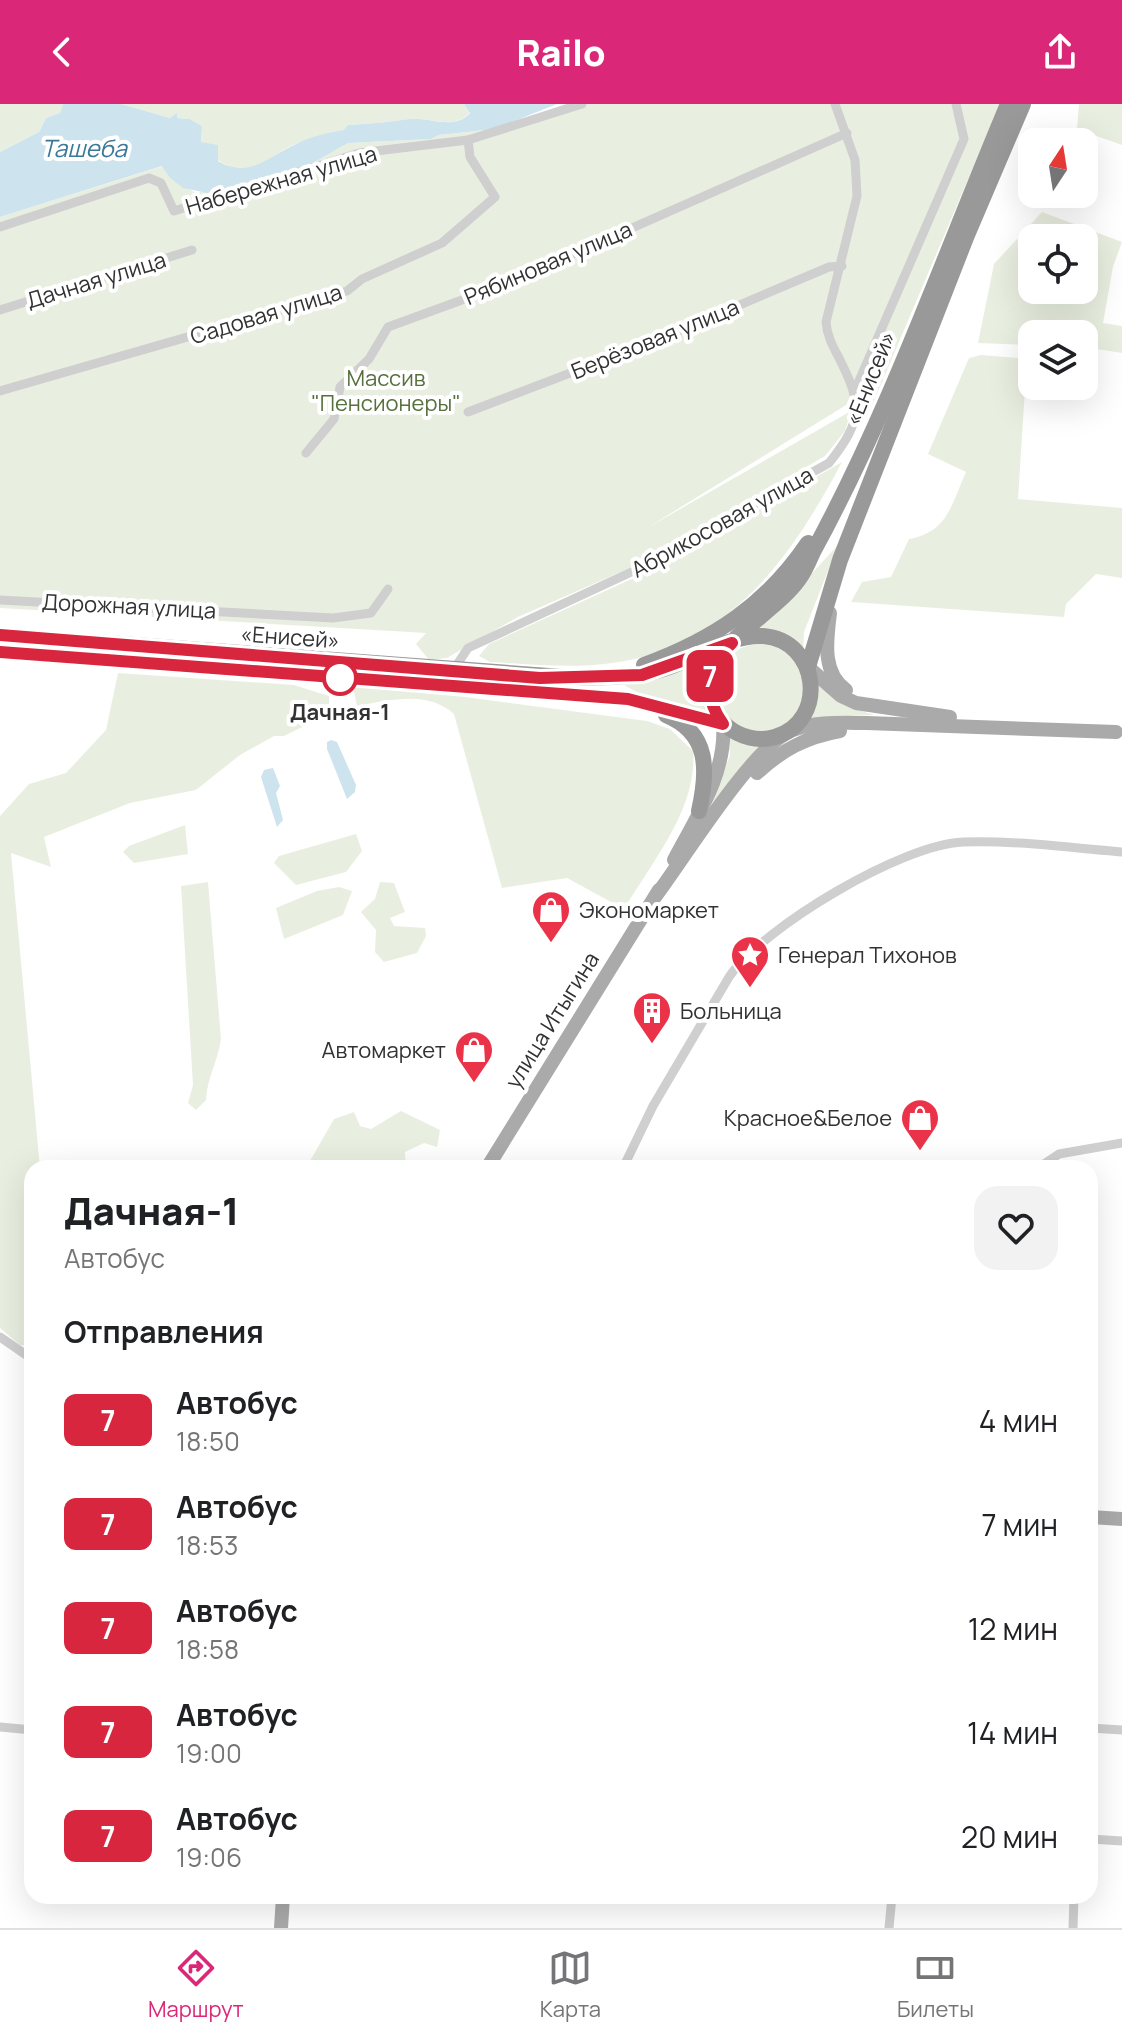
<!DOCTYPE html>
<html lang="ru">
<meta charset="utf-8">
<style>
body{margin:0;font-family:Manrope,sans-serif;background:#f2f2f2;color:#202124;height:100vh;display:flex;flex-direction:column;font-size:30px;white-space:nowrap}
*{box-sizing:border-box;margin:0}
p{font-size:26px;color:#757577}
.icon{flex:none;width:44px;height:44px;fill:none;stroke:currentColor;stroke-width:2;stroke-linecap:round;stroke-linejoin:round}
.map{position:relative;flex:1;overflow:hidden}
.side{position:absolute;left:24px;top:1056px;width:1074px;height:744px;display:flex;flex-direction:column;background:#fff;border-radius:24px;box-shadow:0 8px 32px #0002}
.side>*{flex:none}
.badge{padding:0 16px;border-radius:12px;font-size:28px;line-height:52px}
.needle{width:52px;rotate:12deg}
.tools{position:absolute;left:1018px;top:24px;display:grid;gap:16px}
.tools a{display:grid;place-items:center;width:80px;height:80px;border-radius:16px;background:#fff;box-shadow:0 8px 32px #0002;font-size:40px}
.map>.badge{position:absolute;translate:-50% -50%;box-shadow:0 0 0 4px #fff}
h2{padding:0 40px;font-size:30px;line-height:72px}
.round{display:grid;place-items:center;flex:none;width:84px;height:84px;border-radius:24px;background:#f2f2f2}
.head{display:flex;align-items:center;justify-content:space-between;height:136px;padding:0 40px}
h1{font-size:38px;font-weight:800;line-height:60px}
ul{padding:0;list-style:none}
li{display:flex;align-items:center;gap:24px;height:104px;padding:0 40px}
li div{flex:1}
li b{display:block;font-size:30px}
li em{font-style:normal}
li .badge{min-width:88px;font-weight:700;text-align:center}
header{display:flex;justify-content:space-between;align-items:center;height:104px;padding:0 40px;background:#db2777;color:#fff;font-size:36px;font-weight:800}
.dock{display:flex;justify-content:space-around;align-items:center;height:112px;border-top:2px solid #e0e0e0;background:#fff;font-size:22px;color:#757577}
.dock a{display:grid;justify-items:center;gap:4px}
.dock .active{color:#db2777}
.map>svg:first-child{display:block}
.green{fill:#e9efe0;fill-rule:evenodd}
.water{fill:#cde3ee}
.lines{fill:none;stroke-linecap:round;stroke-linejoin:round}
.street{stroke:#cfcfcf;stroke-width:9}
.primary{stroke:#aaa;stroke-width:14}
.highway{stroke:#999;stroke-width:16}
.line-casing{stroke:#fff;stroke-width:18}
.line{stroke:#d7263d;stroke-width:12}
.stop-dot{fill:#fff;stroke:#d7263d;stroke-width:4}
.labels{text-anchor:middle;dominant-baseline:central;stroke-width:8;stroke-linejoin:round;paint-order:stroke}
.street-label{font-size:22px;fill:#323232;stroke:#fff}
.park-label{font-size:22px;fill:#57703d;stroke:#fff}
.stop-label{font-size:22px;font-weight:bold;fill:#323232;stroke:#fff}
.poi-label{font-size:22px;fill:#323232;stroke:#fff;text-anchor:start}
.water-label{font-size:24px;font-style:italic;fill:#3c7898;stroke:#fff}
</style>
<header><svg class="icon" aria-label="back" viewBox="0 0 24 24"><path d="M15 5l-7 7 7 7"/></svg>Railo<svg class="icon" aria-label="share" viewBox="0 0 24 24"><path d="M12 15V3M7 8l5-5 5 5M5 13v7h14v-7"/></svg></header>
<div class="map">
<svg width="1122" height="1824" viewBox="0 0 1122 1824">
<rect width="100%" height="100%" fill="#fff"/>
<!-- green -->
<g class="green">
<polygon points="0,0 63,0 60,9 46,14 39,28 0,48"/>
<path d="M121 0H464L470 8C455 27 430 13 411 15 390 18 369 20 348 21L343 26C327 29 311 34 295 40 264 54 252 79 216 55V42L201 38 202 22 190 15 177 14V10L170 14Z"/>
<polygon points="566,0 1000,0 871,304 868,280 864,290 647,424 851,307 845,327 825,352 641,459 518,513 447,554 429,556 416,540 426,529 0,504 0,113 163,62 169,73 196,89 306,63 348,39 431,35 439,31 494,25"/>
<polygon points="1079,0 1122,0 1122,41 1077,25"/>
<path d="M1042 108 1122 138 1113 163 1103 219 1122 222V249L1084 243V230H1032V241L978 239 994 160ZM1032 134H1084V186H1032Z"/>
<path d="M981 251 1032 255V269L1026 270 1018 395 1122 404V474L1096 470 1066 500 1064 513 851 498 862 478 891 473 909 435C948 428 951 401 966 368L928 350 969 254Z"/>
<path d="M842 358C791 454 729 543 612 559 572 565 530 560 490 558L479 552 489 540 658 463Z"/>
<polygon points="838,441 804,528 803,547 751,527 778,506"/>
<circle cx="760" cy="584" r="44"/>
<polygon points="713,551 709,609 642,591 624,581 656,573"/>
<polygon points="118,569 294,581 329,592 329,610 284,632 274,632 240,651 196,686 130,699 44,733 51,763 11,749 40,1064 32,1064 32,1242 20,1241 0,1224 0,712 29,680 66,669 106,626"/>
<polygon points="817,577 844,601 874,611 808,614"/>
<path d="M353 583 465 593 647 617 670 625 693 647C698 704 652 758 624 805L567 774 502 784 454 610C427 586 390 596 357 602Z"/>
<polygon points="729,630 761,640 711,702 730,651"/>
<polygon points="185,721 188,750 134,759 123,748 129,742"/>
<polygon points="356,730 362,747 346,768 296,781 274,759 279,752"/>
<path d="M208 778 221 935C218 957 207 974 206 996L196 1006 188 999 193 981 181 782Z"/>
<polygon points="380,778 394,779 405,808 390,814 394,822 425,824 426,832 417,849 384,858 375,848 376,826 361,808 375,795"/>
<polygon points="339,783 352,787 343,811 284,835 276,804 317,787"/>
<polygon points="401,1007 440,1026 437,1043 424,1039 405,1048 406,1064 306,1064 334,1015 354,1008 360,1022 371,1025"/>
</g>
<!-- water -->
<g class="water">
<path d="M63 0H121L170 14 177 9V14L190 15 202 22 201 38 218 41V57C249 75 266 54 294 41 309 33 326 29 343 26L348 21C369 20 390 18 410 15 430 13 454 27 470 9L464 0H557L494 25 439 31 431 35 348 39 306 63 207 89 183 84 169 73 162 62 0 113V48L39 28 46 14 60 9Z"/>
<polygon points="331,636 337,638 356,681 355,688 347,695 327,645 327,638"/>
<polygon points="273,664 280,682 276,689 283,716 277,723 261,673 264,666"/>
</g>
<g class="lines">
<!-- street -->
<g class="street">
<polyline points="0,123 149,74 161,79 174,107 359,49 468,36 582,0"/>
<polyline points="0,206 192,146"/>
<polyline points="855,286 964,35 956,0"/>
<polyline points="0,287 347,187 362,175 442,139 495,93 470,53 468,36"/>
<polyline points="468,308 662,234 829,163 842,162"/>
<polyline points="306,349 334,315 340,283 369,255 388,223 503,181 847,29"/>
<polyline points="0,496 333,514 371,509 388,485"/>
<path d="M454 565 468 544 640 464 829 359C863 316 863 301 838 252 832 241 827 231 826 218L857 92 855 56 835 0"/>
<path d="M623 1064 653 1002 729 873C763 823 903 740 963 738 1015 736 1070 744 1122 748"/>
<polyline points="1038,1064 1059,1050 1122,1039"/>
<polyline points="0,1233 32,1255"/>
<polyline points="0,1623 32,1626"/>
<polyline points="1090,1624 1122,1626"/>
<polyline points="1090,1735 1122,1737"/>
<polyline points="889,1824 892,1792"/>
<polyline points="1073,1824 1074,1792"/>
</g>
<!-- primary -->
<g class="primary">
<path d="M830 509C827 535 821 568 846 586"/>
<polyline points="808,563 841,592 856,599 950,613"/>
<path d="M757 669C782 646 806 633 840 627"/>
<path d="M674 756C696 714 727 669 723 620"/>
<path d="M655 793C684 755 753 641 793 626 815 617 843 619 867 619L1116 628"/>
<polyline points="487,1064 659,786"/>
<polyline points="1090,1413 1122,1415"/>
<polyline points="281,1824 283,1792"/>
</g>
<!-- highway -->
<g class="highway">
<path d="M0 531 576 574C604 573 633 574 660 566 692 558 729 530 763 532 819 536 829 617 775 633 740 643 704 613 709 577 715 537 776 508 799 475 805 467 809 457 813 448 891 305 945 149 1008 0"/>
<polyline points="0,548 628,595 723,620"/>
<path d="M644 561C713 536 767 500 808 439"/>
<polyline points="808,563 840,456 967,131 1023,0"/>
<path d="M666 611C710 629 708 667 699 707"/>
</g>
</g>
<g class="lines">
<defs>
<path id="line" d="M0 531 540 574 642 571 732 539C707 563 702 591 723 620L628 595 0 548"/>
</defs>
<!-- line casing -->
<use href="#line" class="line-casing"/>
<!-- line -->
<use href="#line" class="line"/>
</g>
<!-- icons -->
<defs>
<symbol id="shop-pin" viewBox="-11 -11 22 30"><path d="M0 17L-7.5 6A9.5 9.5 0 1 1 7.5 6Z" fill="#ea3348" stroke="#fff"/><path d="M-5-2.5h2.3a2.7 3.5 0 0 1 5.4 0H5L5.5 6h-11ZM-1.5-2.5h3a1.5 2.3 0 0 0-3 0Z" fill="#fff"/></symbol>
<symbol id="sight-pin" viewBox="-11 -11 22 30"><path d="M0 17L-7.5 6A9.5 9.5 0 1 1 7.5 6Z" fill="#ea3348" stroke="#fff"/><path d="M0-6L1.8-2.2L6-1.7L2.9 1.2L3.7 5.4L0 3.3L-3.7 5.4L-2.9 1.2L-6-1.7L-1.8-2.2Z" fill="#fff"/></symbol>
<symbol id="building-pin" viewBox="-11 -11 22 30"><path d="M0 17L-7.5 6A9.5 9.5 0 1 1 7.5 6Z" fill="#ea3348" stroke="#fff"/><path d="M-4-6H4V6H1V3H-1V6H-4ZM-2.5-4.3h1.7v1.8h-1.7ZM.8-4.3h1.7v1.8H.8ZM-2.5-1h1.7V.8h-1.7ZM.8-1h1.7V.8H.8Z" fill="#fff"/></symbol>
</defs>
<g fill-rule="evenodd">
<use href="#shop-pin" x="529" y="784" width="44" height="60"/>
<use href="#sight-pin" x="728" y="829" width="44" height="60"/>
<use href="#building-pin" x="630" y="885" width="44" height="60"/>
<use href="#shop-pin" x="452" y="924" width="44" height="60"/>
<use href="#shop-pin" x="898" y="992" width="44" height="60"/>
</g>
<!-- markers -->
<circle class="stop-dot" cx="340" cy="574" r="16"/>
<g class="labels">
<!-- street labels -->
<g class="street-label">
<text transform="translate(281 76) rotate(-16)">Набережная улица</text>
<text transform="translate(548 159) rotate(-23)">Рябиновая улица</text>
<text transform="translate(96 176) rotate(-17)">Дачная улица</text>
<text transform="translate(266 210) rotate(-17)">Садовая улица</text>
<text transform="translate(655 235) rotate(-22)">Берёзовая улица</text>
<text transform="translate(870 274) rotate(-68)">«Енисей»</text>
<text transform="translate(722 418) rotate(-29)">Абрикосовая улица</text>
<text transform="translate(129 502) rotate(3)">Дорожная улица</text>
<text transform="translate(290 533) rotate(4)">«Енисей»</text>
<text transform="translate(552 916) rotate(-58)">улица Итыгина</text>
</g>
<!-- park labels -->
<g class="park-label">
<text x="386" y="274">Массив<tspan x="386" dy="25">"Пенсионеры"</tspan></text>
</g>
<!-- stop labels -->
<g class="stop-label">
<text x="340" y="608">Дачная-1</text>
</g>
<!-- poi labels -->
<g class="poi-label">
<text x="579" y="806">Экономаркет</text>
<text x="778" y="851">Генерал Тихонов</text>
<text x="680" y="907">Больница</text>
<text x="446" y="946" text-anchor="end">Автомаркет</text>
<text x="892" y="1014" text-anchor="end">Красное&amp;Белое</text>
</g>
<!-- water labels -->
<g class="water-label">
<text x="84" y="43">Ташеба</text>
</g>
</g>
</svg>
<div class="tools">
<a><svg class="needle" viewBox="-14 -14 28 28"><path d="M0-13l5 13h-10z" fill="#e53935"/><path d="M0 13l5-13h-10z" fill="#757577"/></svg></a>
<a><svg class="icon" aria-label="locate" viewBox="0 0 24 24"><circle cx="12" cy="12" r="6"/><path d="M12 2v4M12 18v4M2 12h4M18 12h4"/></svg></a>
<a><svg class="icon" aria-label="layers" viewBox="0 0 24 24"><path d="M12 4l9 5-9 5-9-5zM3 14l9 5 9-5"/></svg></a>
</div>
<b class="badge" style="left:710px;top:572px;background:#d7263d;color:#fff">7</b>
<section class="side">
<div class="head"><div><h1>Дачная-1</h1><p>Автобус</p></div><a class="round"><svg class="icon" aria-label="heart" viewBox="0 0 24 24"><path d="M12 20l-8-8c-3-5 5-10 8-4 3-6 11-1 8 4z"/></svg></a></div>
<h2>Отправления</h2>
<ul>
<li><span class="badge" style="background:#d7263d;color:#fff">7</span><div><b>Автобус</b><p>18:50</p></div><em>4 мин</em></li>
<li><span class="badge" style="background:#d7263d;color:#fff">7</span><div><b>Автобус</b><p>18:53</p></div><em>7 мин</em></li>
<li><span class="badge" style="background:#d7263d;color:#fff">7</span><div><b>Автобус</b><p>18:58</p></div><em>12 мин</em></li>
<li><span class="badge" style="background:#d7263d;color:#fff">7</span><div><b>Автобус</b><p>19:00</p></div><em>14 мин</em></li>
<li><span class="badge" style="background:#d7263d;color:#fff">7</span><div><b>Автобус</b><p>19:06</p></div><em>20 мин</em></li>
</ul>
</section>
</div>
<nav class="dock">
<a class="active"><svg class="icon" aria-label="directions" viewBox="0 0 24 24"><path d="M12 3l9 9-9 9-9-9zM9 14v-3h6M13 9l2 2-2 2"/></svg>Маршрут</a>
<a><svg class="icon" aria-label="map" viewBox="0 0 24 24"><path d="M3 6l6-2 6 2 6-2v14l-6 2-6-2-6 2zM9 4v14M15 6v14"/></svg>Карта</a>
<a><svg class="icon" aria-label="tickets" viewBox="0 0 24 24"><path d="M3 7h18v10H3zM15 7v10"/></svg>Билеты</a>
</nav>
